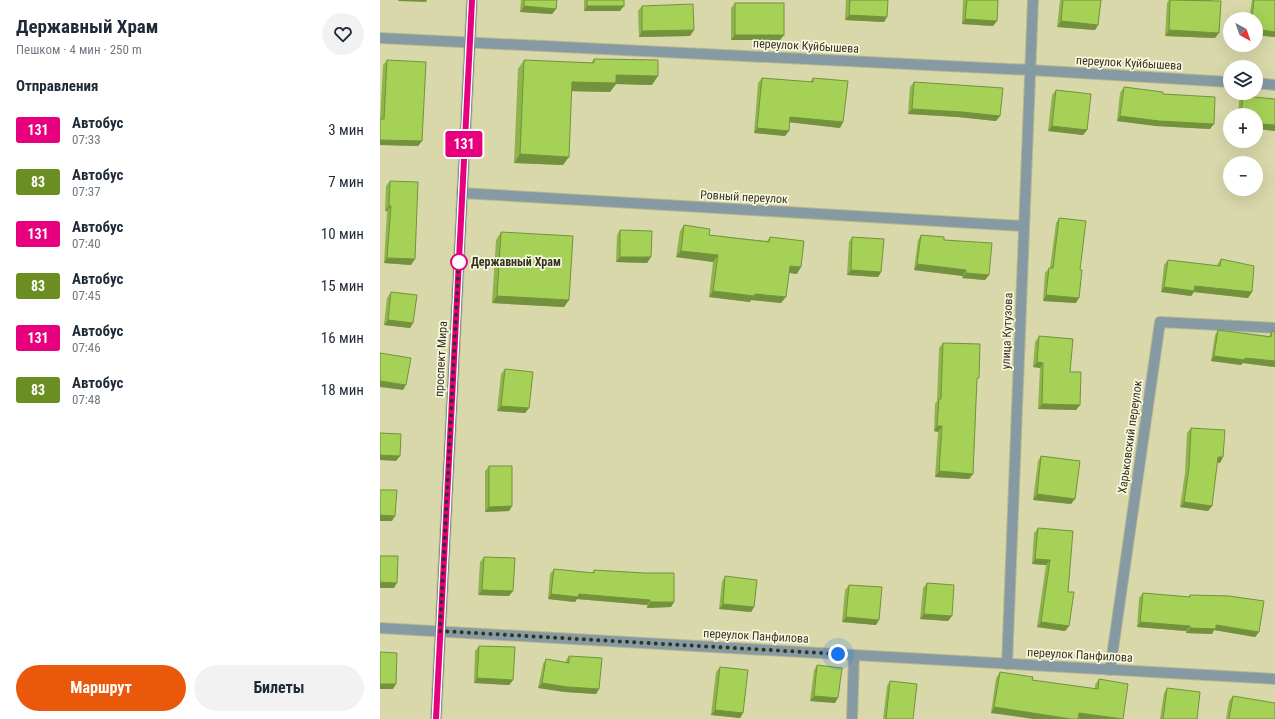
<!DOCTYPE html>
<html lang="ru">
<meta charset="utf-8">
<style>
body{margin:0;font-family:"Roboto Condensed",sans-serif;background:#f2f2f3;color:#1f2937;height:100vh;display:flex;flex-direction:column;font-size:15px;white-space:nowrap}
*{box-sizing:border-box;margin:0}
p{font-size:13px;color:#747a83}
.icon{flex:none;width:22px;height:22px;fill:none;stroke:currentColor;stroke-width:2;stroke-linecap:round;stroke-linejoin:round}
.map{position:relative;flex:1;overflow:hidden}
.sheet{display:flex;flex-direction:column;background:#fff;width:380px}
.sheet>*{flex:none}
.badge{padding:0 8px;border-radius:3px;font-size:14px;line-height:26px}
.needle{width:26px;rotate:140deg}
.tools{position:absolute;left:843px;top:12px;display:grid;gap:8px}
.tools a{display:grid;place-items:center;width:40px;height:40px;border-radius:50%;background:#fff;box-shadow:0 4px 16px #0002;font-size:20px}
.you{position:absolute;width:20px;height:20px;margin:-10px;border:3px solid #fff;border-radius:50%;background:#1a73e8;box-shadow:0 0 0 6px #1a73e833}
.map>.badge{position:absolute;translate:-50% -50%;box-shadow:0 0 0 2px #fff}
h2{padding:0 16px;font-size:15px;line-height:36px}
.round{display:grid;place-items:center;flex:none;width:42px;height:42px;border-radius:21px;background:#f2f2f3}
.summary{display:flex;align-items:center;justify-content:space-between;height:68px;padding:0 16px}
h1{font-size:19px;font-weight:700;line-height:30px}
.button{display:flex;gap:8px;margin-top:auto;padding:8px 16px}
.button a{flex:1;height:46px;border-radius:24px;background:#ea580c;color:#fff;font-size:16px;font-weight:700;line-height:46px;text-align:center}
.button a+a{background:#f2f2f3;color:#1f2937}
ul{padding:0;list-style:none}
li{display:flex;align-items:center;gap:12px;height:52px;padding:0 16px}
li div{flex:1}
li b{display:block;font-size:15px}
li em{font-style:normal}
li .badge{min-width:44px;font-weight:700;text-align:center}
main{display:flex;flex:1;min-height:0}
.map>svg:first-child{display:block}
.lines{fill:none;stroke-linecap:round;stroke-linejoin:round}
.minor-casing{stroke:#b8b78f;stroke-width:12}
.major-casing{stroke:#b8b78f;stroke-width:12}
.minor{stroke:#859aa3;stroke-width:10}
.major{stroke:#416878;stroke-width:10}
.wall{fill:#8eb44b}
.shaded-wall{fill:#74923d}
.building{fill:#a5d157;stroke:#74923d}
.line-casing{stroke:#fff;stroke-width:9}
.line{stroke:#e6007e;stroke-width:6}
.walk{stroke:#333321;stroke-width:4;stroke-dasharray:0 7.2}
.stop-dot{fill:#fff;stroke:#e6007e;stroke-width:2}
.labels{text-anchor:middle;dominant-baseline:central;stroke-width:3.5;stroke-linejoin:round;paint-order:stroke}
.street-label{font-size:12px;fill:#333321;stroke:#f8f8e1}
.stop-label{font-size:12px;font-weight:bold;fill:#333321;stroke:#f8f8e1;text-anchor:start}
</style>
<main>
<section class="sheet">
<div class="summary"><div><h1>Державный Храм</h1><p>Пешком · 4 мин · 250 m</p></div><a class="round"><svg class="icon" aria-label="heart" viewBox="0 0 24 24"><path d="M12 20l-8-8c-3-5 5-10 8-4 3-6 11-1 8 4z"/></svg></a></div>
<h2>Отправления</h2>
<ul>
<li><span class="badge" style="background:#e6007e;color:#fff">131</span><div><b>Автобус</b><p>07:33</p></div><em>3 мин</em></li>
<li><span class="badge" style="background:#6b8e23;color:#fff">83</span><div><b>Автобус</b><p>07:37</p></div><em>7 мин</em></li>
<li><span class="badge" style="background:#e6007e;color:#fff">131</span><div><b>Автобус</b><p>07:40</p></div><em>10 мин</em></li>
<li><span class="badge" style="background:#6b8e23;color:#fff">83</span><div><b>Автобус</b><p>07:45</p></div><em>15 мин</em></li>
<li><span class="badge" style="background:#e6007e;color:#fff">131</span><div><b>Автобус</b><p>07:46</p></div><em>16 мин</em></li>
<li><span class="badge" style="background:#6b8e23;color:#fff">83</span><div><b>Автобус</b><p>07:48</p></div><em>18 мин</em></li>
</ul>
<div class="button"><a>Маршрут</a><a>Билеты</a></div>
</section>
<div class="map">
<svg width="895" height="719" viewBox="0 0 895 719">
<rect width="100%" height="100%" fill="#d9d8aa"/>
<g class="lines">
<defs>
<g id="minor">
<polyline points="0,38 650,70 850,82"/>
<polyline points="876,83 895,85"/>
<polyline points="82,193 644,226"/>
<polyline points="0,628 895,679"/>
<polyline points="627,664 653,0"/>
<polyline points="730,670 780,322 895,328"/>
<polyline points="472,719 474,655"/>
</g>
<polyline id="major" points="56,719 92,0"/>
</defs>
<!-- minor casing -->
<use href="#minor" class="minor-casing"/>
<!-- major casing -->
<use href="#major" class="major-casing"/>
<!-- minor -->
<use href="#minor" class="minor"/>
<!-- major -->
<use href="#major" class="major"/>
</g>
<!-- wall -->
<g class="wall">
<polygon points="141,0 177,0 176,9 172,14 140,12"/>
<polygon points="204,0 244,0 240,11 204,11"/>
<polygon points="466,0 508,0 507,17 504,22 465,20"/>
<polygon points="583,0 618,0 613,26 582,24"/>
<polygon points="680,0 721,0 718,25 715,30 677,27"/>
<polygon points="789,0 831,0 835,38 785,36 787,3"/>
<polygon points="872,0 895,0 895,37 876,35 876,19 869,19"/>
<polygon points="355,3 404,35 400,40 351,40 351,8"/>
<polygon points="262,6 310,36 259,37 258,11"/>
<polygon points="214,59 272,85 236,84 230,92 192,91 183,165 134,163 138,69 144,60 211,63"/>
<polygon points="7,60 42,141 38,146 0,145 0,119 3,65"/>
<polygon points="382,78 430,82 433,78 463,122 460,128 410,122 405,136 374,133 378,83"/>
<polygon points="534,82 620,116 616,121 578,117 528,114 530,87"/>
<polygon points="744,87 783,94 830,129 776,126 737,121 740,93"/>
<polygon points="676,90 707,130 703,135 668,131 672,95"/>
<polygon points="863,96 895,99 895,131 881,129 877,141 875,141 876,141 876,115 858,115 859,101"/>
<polygon points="10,181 31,265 4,263 7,211 5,211 6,186"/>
<polygon points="679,218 696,303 663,301 665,273 669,268 670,268 676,223"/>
<polygon points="304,225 329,235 387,241 390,237 417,274 409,273 401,303 371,300 370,302 329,297 333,262 296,257 300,231"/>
<polygon points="240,230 271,257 267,263 236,262 237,235"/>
<polygon points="121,232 189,300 184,307 112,303 116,240"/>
<polygon points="541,235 564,240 609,275 605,280 582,278 583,276 534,270 538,240"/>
<polygon points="472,237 501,272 498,277 467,275 469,242"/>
<polygon points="841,259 872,292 868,298 814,292 811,296 781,292 784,265 788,260 837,266 837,265"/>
<polygon points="11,292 33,323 30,328 4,325 7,298"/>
<polygon points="838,330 889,336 892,331 895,332 895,367 863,363 861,365 831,361 835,335"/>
<polygon points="659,336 690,372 700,405 696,410 658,409 660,368 653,367 655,342"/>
<polygon points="563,343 597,380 593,474 589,479 555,477 558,432 554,431 555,404 557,401 559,348"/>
<polygon points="125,369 149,408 145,413 117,411 121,374"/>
<polygon points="811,428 843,457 840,463 837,462 832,506 828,511 800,507 805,473 807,433"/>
<polygon points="661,456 691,504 653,500 658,461"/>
<polygon points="109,466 132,506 129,511 105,512 105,471"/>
<polygon points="658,528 688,592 689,626 685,631 657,627 666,565 652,564 654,533"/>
<polygon points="104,557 129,596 98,595 100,562"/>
<polygon points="174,569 212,573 214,570 294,602 291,607 267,608 267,605 197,599 195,602 168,599 170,574"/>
<polygon points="345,576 374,607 371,612 339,609 342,582"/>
<polygon points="547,583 572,616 568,621 540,619 543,588"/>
<polygon points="469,585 496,625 462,622 465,590"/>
<polygon points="763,593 809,597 810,595 879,632 875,637 834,630 832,634 806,633 806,631 757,627 759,598"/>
<polygon points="99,646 133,680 129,685 94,683 95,651"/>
<polygon points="189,656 219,689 216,694 185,692 158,688 163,664 166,659 186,662 186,660"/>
<polygon points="437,665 455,703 430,701 434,670"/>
<polygon points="340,667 363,713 360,718 331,715 336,672"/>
<polygon points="620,672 652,680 715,689 715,685 719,679 743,719 702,719 611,713 616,678"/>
<polygon points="510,681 533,719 503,719 507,686"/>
<polygon points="787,688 817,719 780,719 784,693"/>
<polygon points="853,696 895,719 846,719 849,701"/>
</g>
<!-- shaded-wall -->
<g class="shaded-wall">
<polygon points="19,0 47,0 46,2 18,1"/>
<polygon points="144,6 176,9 172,14 140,12"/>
<polygon points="207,6 244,6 240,11 204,11"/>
<polygon points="469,15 507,17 504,22 465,20"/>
<polygon points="585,19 617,21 613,26 582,24"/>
<polygon points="681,21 718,25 715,30 677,27"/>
<polygon points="876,29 895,32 895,37 876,35"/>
<polygon points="314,30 310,36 259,37 262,31"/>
<polygon points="789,30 839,33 835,38 785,36"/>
<polygon points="355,35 404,35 400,40 351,40"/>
<polygon points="236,75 278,76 272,85 236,84 230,92 186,91 192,82"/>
<polygon points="532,109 582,112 620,116 616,121 578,117 528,114"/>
<polygon points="740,116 834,124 830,129 776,126 737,121"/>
<polygon points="410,117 463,122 460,128 407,122"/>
<polygon points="882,124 895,125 895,131 878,129"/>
<polygon points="672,126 707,130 703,135 668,131"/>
<polygon points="377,128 409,131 405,136 374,133"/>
<polygon points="876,136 880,136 877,141 875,141 876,141"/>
<polygon points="0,140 42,141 38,146 0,145"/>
<polygon points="140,154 189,157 183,165 134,163"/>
<polygon points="9,206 11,206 7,211 5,211"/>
<polygon points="301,251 338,255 333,262 296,257"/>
<polygon points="240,257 271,257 267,263 236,262"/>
<polygon points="7,258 35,259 31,265 4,263"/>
<polygon points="537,264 586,270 583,276 534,270"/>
<polygon points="410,266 421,267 417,274 405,272"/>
<polygon points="471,270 501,272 498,277 467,275"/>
<polygon points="586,273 609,275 605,280 582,278"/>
<polygon points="815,286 872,292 868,298 814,292 811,296 781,292 784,287"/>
<polygon points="333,291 375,294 406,297 401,303 371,300 370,302 329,297"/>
<polygon points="666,295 699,298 696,303 663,301"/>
<polygon points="117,296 189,300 184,307 112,303"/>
<polygon points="8,320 33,323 30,328 4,325"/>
<polygon points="834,356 865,358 895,361 895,367 863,363 861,365 831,361"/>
<polygon points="657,362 663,363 660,368 653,367"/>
<polygon points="0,381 26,385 23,390 0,387"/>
<polygon points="662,404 700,405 696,410 658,409"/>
<polygon points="121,406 149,408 145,413 117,411"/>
<polygon points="557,426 562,426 558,432 554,431"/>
<polygon points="0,455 20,456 16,461 0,460"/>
<polygon points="838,457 843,457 840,463 834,462"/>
<polygon points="559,471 593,474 589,479 555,477"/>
<polygon points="657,494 695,499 691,504 653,500"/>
<polygon points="804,502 832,506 828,511 800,507"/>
<polygon points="132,506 129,511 105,512 109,507"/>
<polygon points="0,515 15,516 12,521 0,521"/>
<polygon points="655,559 670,560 666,565 652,564"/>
<polygon points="0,582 17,583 14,588 0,588"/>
<polygon points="102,590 133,591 129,596 98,595"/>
<polygon points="171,594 199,594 270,600 267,605 197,599 195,602 168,599"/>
<polygon points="270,602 294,602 291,607 267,608"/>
<polygon points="343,604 374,607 371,612 339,609"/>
<polygon points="544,614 572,616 568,621 540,619"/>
<polygon points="466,617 499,620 496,625 462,622"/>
<polygon points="661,622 689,626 685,631 657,627"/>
<polygon points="760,622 810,626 806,631 757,627"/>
<polygon points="836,625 879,632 875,637 834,630 832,634 806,633 810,628"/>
<polygon points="97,678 133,680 129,685 94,683"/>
<polygon points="162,683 219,689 216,694 185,692 158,688"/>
<polygon points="0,684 16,684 13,689 0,689"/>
<polygon points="434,696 458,698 455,703 430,701"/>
<polygon points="614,707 691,719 653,719 611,713"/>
<polygon points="335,710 363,713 360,718 331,715"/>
<polygon points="699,713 742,719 702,719 695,718"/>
</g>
<!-- building -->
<g class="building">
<polygon points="144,0 177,0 176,9 144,6"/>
<rect x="207" y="0" width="37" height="6"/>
<polygon points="470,0 508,0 507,17 469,15"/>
<polygon points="587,0 618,0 617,21 585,19"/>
<polygon points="683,0 721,0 718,25 681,21"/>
<polygon points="790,0 841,1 839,33 789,30"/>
<polygon points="874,0 895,0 895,32 876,29 876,19 872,19"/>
<rect x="355" y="3" width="49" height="32"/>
<polygon points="313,4 314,30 262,31 262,6"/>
<polygon points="214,59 278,60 278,76 236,75 236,83 192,82 189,157 140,154 144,60 214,63"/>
<polygon points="7,60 46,62 42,141 0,140 0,119 4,119"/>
<polygon points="382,78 433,82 433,78 468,81 463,122 410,117 409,131 377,128"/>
<polygon points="534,82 623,88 620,116 582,112 532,109"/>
<polygon points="744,87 783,92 783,94 835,97 834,124 779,121 740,116"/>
<polygon points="676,90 711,94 707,130 672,126"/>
<polygon points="863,96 895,99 895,125 882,124 880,136 876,136 876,115 861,115"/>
<polygon points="10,181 38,182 35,259 7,258 11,206 9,206"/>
<polygon points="679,218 706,221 700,270 702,270 699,298 666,295 669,268 673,268"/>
<polygon points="304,225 330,229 329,235 389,242 390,237 424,241 421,267 410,266 406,297 375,294 374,296 333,291 338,255 301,251"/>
<polygon points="240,230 272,231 271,257 240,257"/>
<polygon points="121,232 193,236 189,300 117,296"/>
<polygon points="541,235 564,237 564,240 612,243 609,275 586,273 586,270 537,264"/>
<polygon points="472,237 504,239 501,272 471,270"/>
<polygon points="841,259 874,266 872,292 815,286 814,291 784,287 788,260 840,266"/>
<polygon points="11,292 37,295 33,323 8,320"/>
<polygon points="838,330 891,337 892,331 895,332 895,361 865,358 865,360 834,356"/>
<polygon points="659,336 693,339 690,372 701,372 700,405 662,404 663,363 657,362"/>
<polygon points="563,343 600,344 599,378 597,378 593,474 559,471 562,426 557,426 559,399 561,399"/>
<polygon points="0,353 31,358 26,385 0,381"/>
<polygon points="125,369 153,372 149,408 121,406"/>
<polygon points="811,428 845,430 843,457 838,457 832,506 804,502 809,468"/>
<polygon points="0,433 21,434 20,456 0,455"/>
<polygon points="661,456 700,461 695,499 657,494"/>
<polygon points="109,466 132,466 132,506 109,507"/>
<polygon points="0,490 17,490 15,516 0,515"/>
<polygon points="658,528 693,531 688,592 694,592 689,626 661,622 670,560 655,559"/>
<polygon points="0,556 18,556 17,583 0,582"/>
<polygon points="104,557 135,558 133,591 102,590"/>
<polygon points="174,569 214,573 214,570 264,573 294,573 294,602 270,602 270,600 199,594 198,597 171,594"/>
<polygon points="345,576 377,580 374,607 343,604"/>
<polygon points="547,583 574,585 572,616 544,614"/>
<polygon points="469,585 502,587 499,620 466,617"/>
<polygon points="763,593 810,597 810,595 849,596 884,601 879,632 836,625 836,629 810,628 810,626 760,622"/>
<polygon points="99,646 135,647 133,680 97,678"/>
<polygon points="0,652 17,653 16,684 0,684"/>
<polygon points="189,656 222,658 219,689 188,687 162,683 166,659 189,663"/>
<polygon points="437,665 462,668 458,698 434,696"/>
<polygon points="340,667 368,670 363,713 335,710"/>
<polygon points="620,672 653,677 652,680 718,689 719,679 748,684 743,719 699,713 698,719 691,719 614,707"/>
<polygon points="510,681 537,684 533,719 506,719"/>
<polygon points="787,688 820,692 817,719 783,719"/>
<polygon points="853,696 895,703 895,719 849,719"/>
</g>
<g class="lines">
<defs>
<polyline id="line" points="56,719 92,0"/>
</defs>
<!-- line casing -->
<use href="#line" class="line-casing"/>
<!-- line -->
<use href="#line" class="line"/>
<!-- walk -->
<polyline class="walk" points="79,262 79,256 60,631 458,654"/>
</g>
<!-- markers -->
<circle class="stop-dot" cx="79" cy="262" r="8"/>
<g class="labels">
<!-- street labels -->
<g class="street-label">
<text transform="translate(426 46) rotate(3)">переулок Куйбышева</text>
<text transform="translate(749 63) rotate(3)">переулок Куйбышева</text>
<text transform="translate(364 197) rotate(3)">Ровный переулок</text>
<text transform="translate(627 331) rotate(-88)">улица Кутузова</text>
<text transform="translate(61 359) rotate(-87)">проспект Мира</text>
<text transform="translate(750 437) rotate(-82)">Харьковский переулок</text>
<text transform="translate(376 636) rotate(3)">переулок Панфилова</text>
<text transform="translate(700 655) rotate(3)">переулок Панфилова</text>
</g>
<!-- stop labels -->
<g class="stop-label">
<text x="91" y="262">Державный Храм</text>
</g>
</g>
</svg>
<div class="tools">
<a><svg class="needle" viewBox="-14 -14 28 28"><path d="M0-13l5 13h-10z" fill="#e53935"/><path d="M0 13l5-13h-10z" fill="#747a83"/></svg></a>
<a><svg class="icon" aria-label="layers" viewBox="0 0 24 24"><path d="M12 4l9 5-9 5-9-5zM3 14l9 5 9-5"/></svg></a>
<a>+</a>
<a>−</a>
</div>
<div class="you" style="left:458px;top:654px"></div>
<b class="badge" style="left:84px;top:144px;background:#e6007e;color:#fff">131</b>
</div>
</main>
